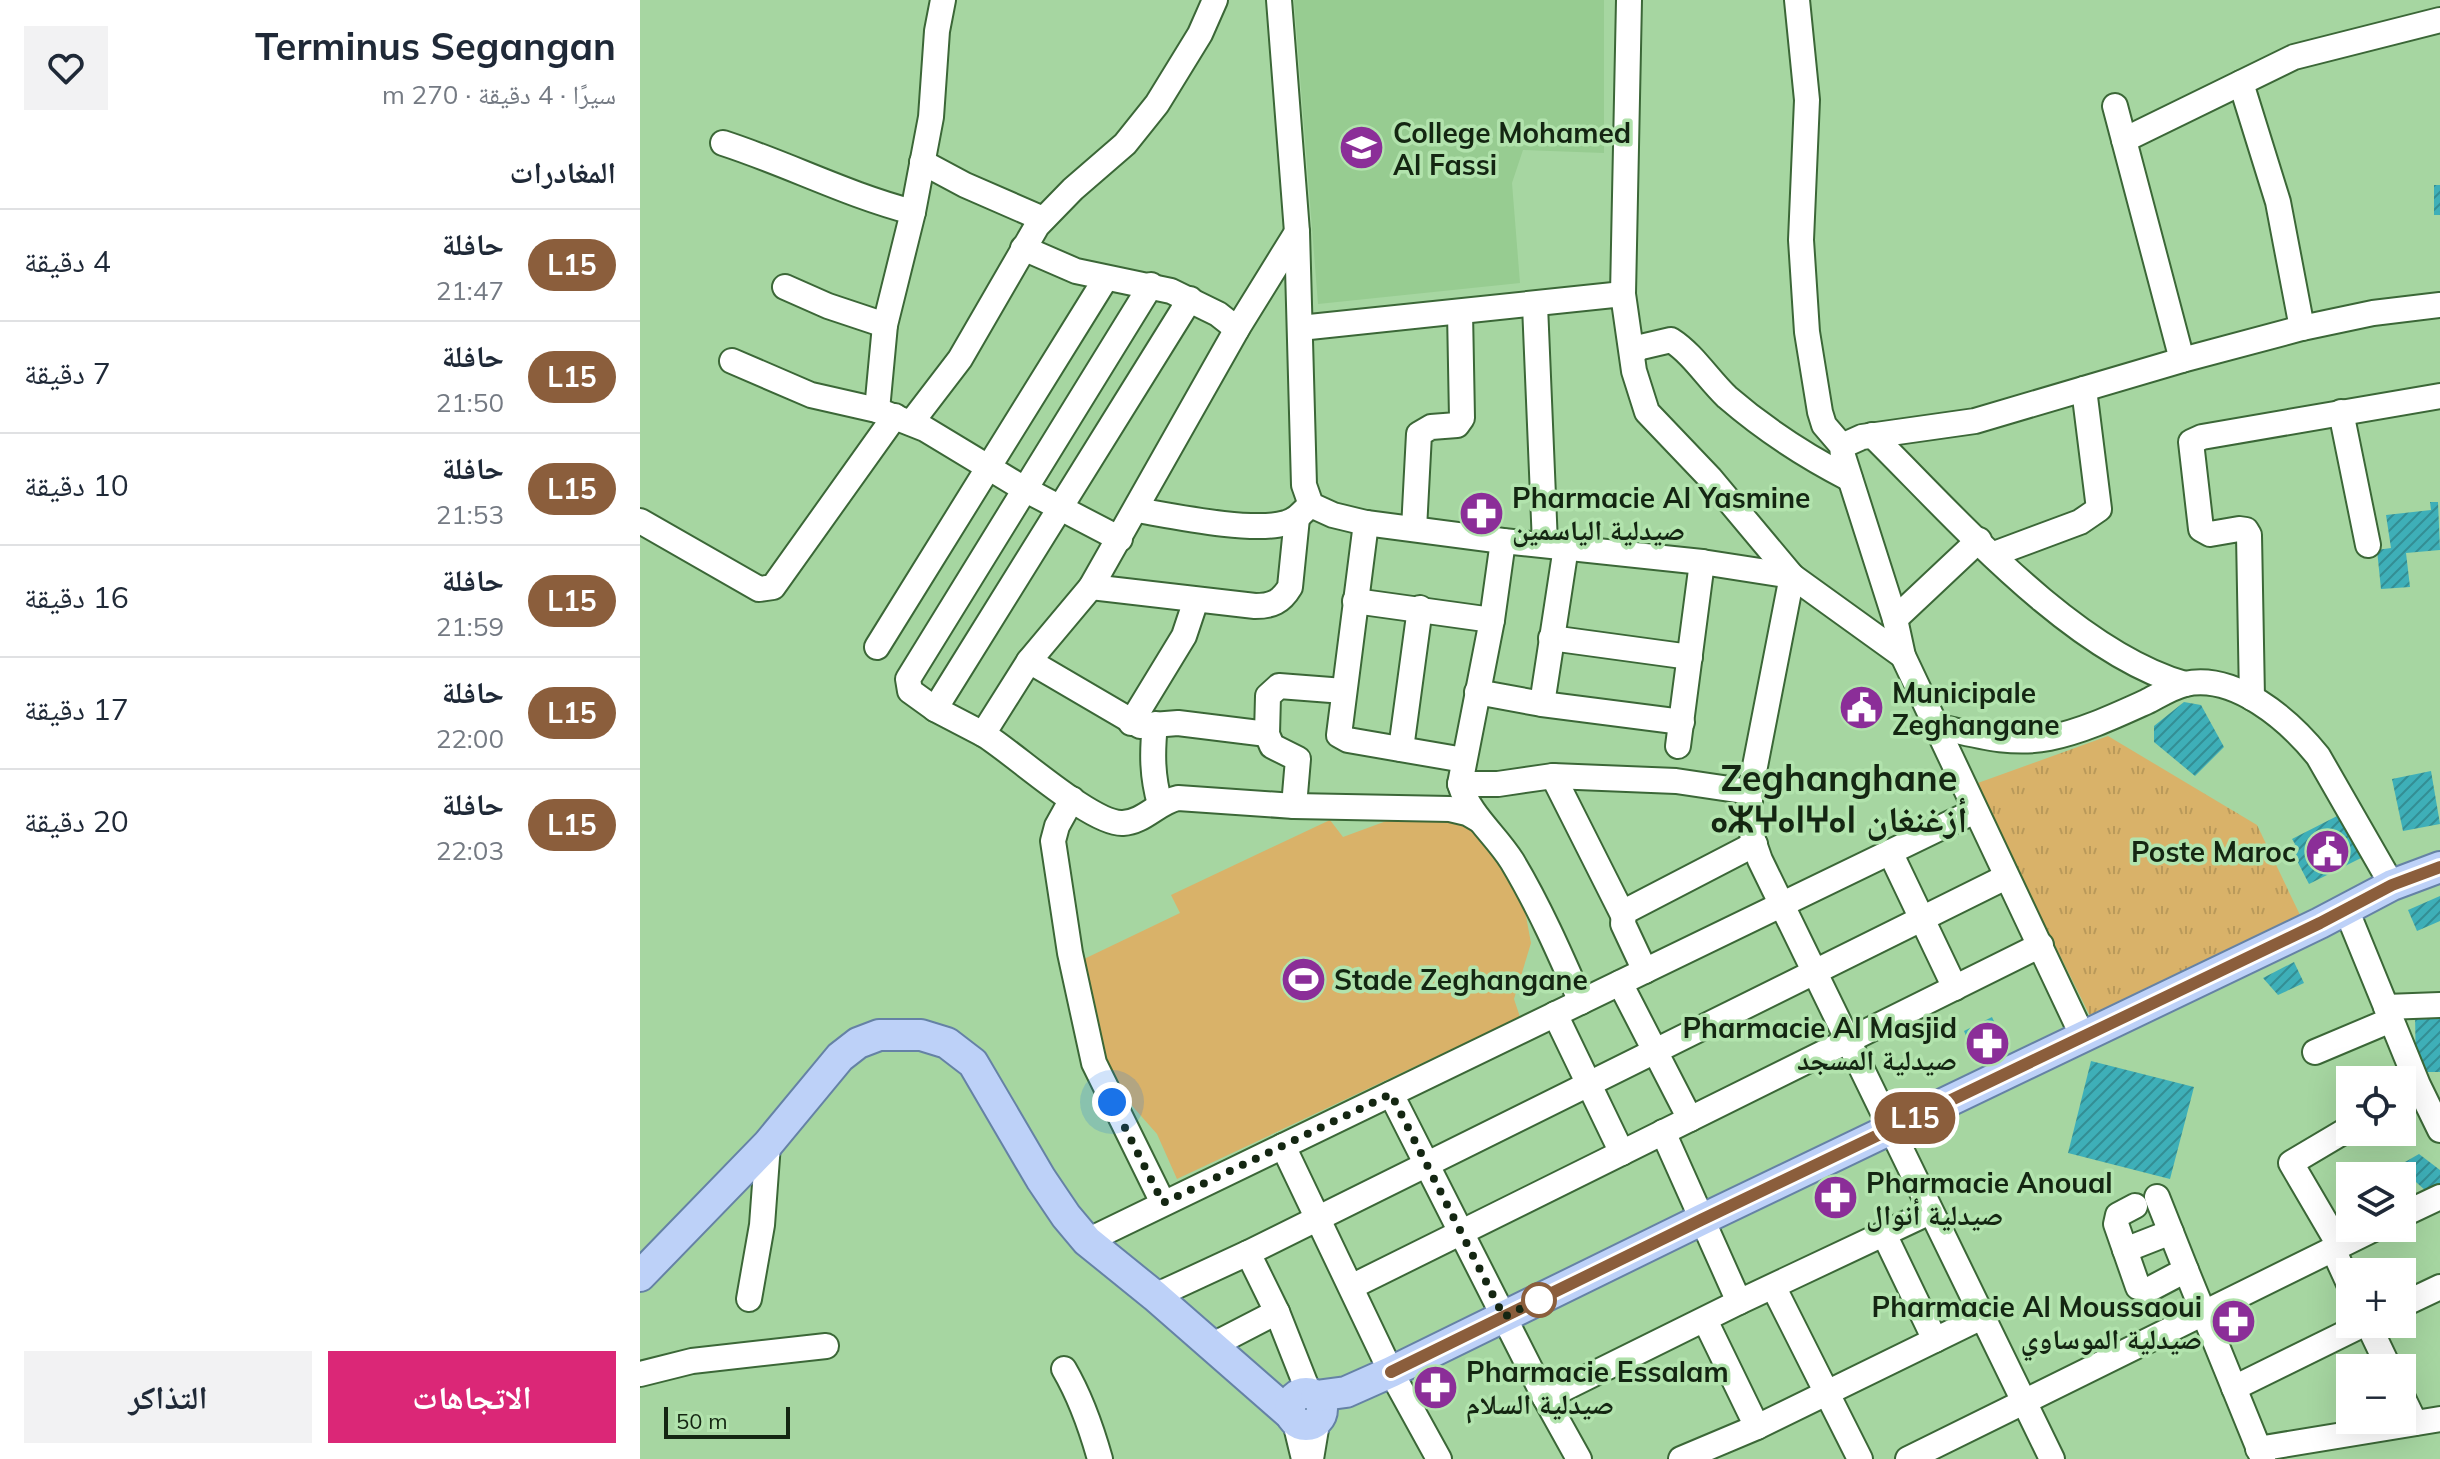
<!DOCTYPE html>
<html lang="ar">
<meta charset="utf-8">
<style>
body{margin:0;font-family:Mulish,"Noto Naskh Arabic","Noto Sans Tifinagh",sans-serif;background:#f2f2f3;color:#1f2937;direction:rtl;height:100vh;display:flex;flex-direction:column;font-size:30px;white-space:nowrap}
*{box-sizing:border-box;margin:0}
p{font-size:26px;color:#747a83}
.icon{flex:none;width:44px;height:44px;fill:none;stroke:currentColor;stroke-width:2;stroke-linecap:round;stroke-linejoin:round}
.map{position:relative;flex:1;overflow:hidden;direction:ltr}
.panel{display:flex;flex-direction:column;background:#fff;width:640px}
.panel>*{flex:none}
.badge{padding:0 16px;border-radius:26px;font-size:28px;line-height:52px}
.controls{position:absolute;left:1696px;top:1066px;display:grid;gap:16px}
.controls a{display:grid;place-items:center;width:80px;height:80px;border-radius:0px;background:#fff;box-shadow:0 8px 32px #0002;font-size:40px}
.scale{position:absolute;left:24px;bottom:20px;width:126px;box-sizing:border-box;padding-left:8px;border:4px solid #142612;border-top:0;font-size:22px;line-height:28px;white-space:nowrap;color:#142612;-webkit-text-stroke:6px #b2e3ad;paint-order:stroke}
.you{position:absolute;width:40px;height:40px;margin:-20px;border:6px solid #fff;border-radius:50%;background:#1a73e8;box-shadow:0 0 0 12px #1a73e833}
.map>.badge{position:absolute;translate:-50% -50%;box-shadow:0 0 0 4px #fff}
h2{padding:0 24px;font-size:30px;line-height:72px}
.round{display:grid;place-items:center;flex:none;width:84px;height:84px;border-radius:0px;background:#f2f2f3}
.overview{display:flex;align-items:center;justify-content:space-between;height:136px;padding:0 24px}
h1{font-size:38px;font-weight:700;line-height:60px}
.action{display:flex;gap:16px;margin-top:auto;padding:16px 24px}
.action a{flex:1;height:92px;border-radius:0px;background:#db2777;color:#fff;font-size:32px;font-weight:700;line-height:92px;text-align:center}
.action a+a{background:#f2f2f3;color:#1f2937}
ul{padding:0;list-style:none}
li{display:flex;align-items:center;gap:24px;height:112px;padding:0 24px;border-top:2px solid #e0e1e3}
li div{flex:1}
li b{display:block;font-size:30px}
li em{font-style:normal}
li .badge{min-width:88px;font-weight:700;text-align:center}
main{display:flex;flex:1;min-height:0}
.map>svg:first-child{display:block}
.built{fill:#97cc91}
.park{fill:url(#park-tufts)}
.pitch{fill:#d9b269}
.building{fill:url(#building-hatch)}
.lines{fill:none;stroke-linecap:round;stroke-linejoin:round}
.minor-casing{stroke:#3b6737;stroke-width:28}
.major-casing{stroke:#6582a5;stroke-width:34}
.minor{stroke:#fff;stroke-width:24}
.major{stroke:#bdd1f8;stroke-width:30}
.line-casing{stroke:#fff;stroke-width:18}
.line{stroke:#8b5e3c;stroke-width:12}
.walk{stroke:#142612;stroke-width:8;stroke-dasharray:0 14.4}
.stop-dot{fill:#fff;stroke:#8b5e3c;stroke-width:4}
.labels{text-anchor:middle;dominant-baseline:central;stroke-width:7;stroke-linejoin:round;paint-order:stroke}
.poi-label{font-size:28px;font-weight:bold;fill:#142612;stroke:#b2e3ad;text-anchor:start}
.district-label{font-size:36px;font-weight:bold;fill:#142612;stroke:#b2e3ad}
</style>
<main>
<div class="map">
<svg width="1800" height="1459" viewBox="0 0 1800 1459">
<defs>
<pattern id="park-tufts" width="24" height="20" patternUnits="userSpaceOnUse" patternTransform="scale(2)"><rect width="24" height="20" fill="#d9b269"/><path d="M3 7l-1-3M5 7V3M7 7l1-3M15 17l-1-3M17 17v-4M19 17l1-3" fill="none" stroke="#b9995a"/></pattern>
<pattern id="building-hatch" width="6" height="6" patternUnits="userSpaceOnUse" patternTransform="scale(2)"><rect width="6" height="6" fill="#3eafb8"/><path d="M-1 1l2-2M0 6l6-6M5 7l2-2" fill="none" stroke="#338e94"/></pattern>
</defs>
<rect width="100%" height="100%" fill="#a6d6a1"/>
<!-- built -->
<polygon class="built" points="654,0 964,0 964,153 883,150 872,183 880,283 678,304"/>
<!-- park -->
<polygon class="park" points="1468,736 1617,825 1661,917 1450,1016 1335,784"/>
<!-- pitch -->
<polygon class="pitch" points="760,816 812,819 848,840 883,900 891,943 874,999 880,1017 537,1179 517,1134 487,1100 454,1036 444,959 540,913 531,895 690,820 703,837"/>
<!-- building -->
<g class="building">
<rect x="1794" y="185" width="6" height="30"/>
<polygon points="1790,502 1798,502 1800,550 1766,553 1770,587 1741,589 1737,550 1751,548 1746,515 1791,510"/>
<polygon points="1544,702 1561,705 1584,747 1555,776 1514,742 1514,726"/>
<polygon points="1791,771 1800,824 1763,831 1752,779"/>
<polygon points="1703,813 1725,856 1669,884 1650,847 1655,844 1652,839"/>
<polygon points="1800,896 1800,921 1777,931 1768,910"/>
<polygon points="1654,962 1664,983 1638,995 1623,978"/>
<polygon points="1775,1012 1800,1012 1800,1072 1776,1072"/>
<polygon points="1352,1017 1365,1045 1336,1058 1324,1031"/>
<polygon points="1451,1061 1554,1087 1530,1179 1428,1153"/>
<polygon points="1779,1154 1800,1170 1800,1184 1786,1191 1758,1166"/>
</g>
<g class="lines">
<defs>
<g id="minor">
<polyline points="639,0 657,232 664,485 671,505 693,515 726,523 863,541 1062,562 1152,576"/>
<polyline points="989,0 983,294 994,371 1007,412 1070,478 1152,576 1263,656"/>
<polyline points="1157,0 1167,100 1161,240 1167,332 1180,412 1184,425 1202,446 1203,456 1255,619 1263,656 1443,1037"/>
<polyline points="1601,83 1638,202 1662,328"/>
<polyline points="1475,106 1542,360"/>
<polyline points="1484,140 1654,57 1800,20"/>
<path d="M83 143C148 164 207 195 273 212"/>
<polyline points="282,162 325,185 403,219"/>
<path d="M657 232 597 329 451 587 389 661 343 734C373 752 452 825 483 823 504 822 518 802 538 798L654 806 658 759 632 746 627 734 628 696 639 686 704 691"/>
<polyline points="383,248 436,271 531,291 578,314 597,329"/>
<polyline points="145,287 188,306 245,325"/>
<polyline points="895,305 905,544"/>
<polyline points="660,328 983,294"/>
<path d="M993 352 1001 347 1031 340C1053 354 1068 379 1087 397 1124 429 1167 457 1210 479"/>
<polyline points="92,361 171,395 237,410 285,429 386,490 480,539"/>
<polyline points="237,410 245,325 273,212 291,117 297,31 303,0"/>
<polyline points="1701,412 1728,545"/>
<polyline points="271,423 320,359 397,226 433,189 485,144 517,104 560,34 575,0"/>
<path d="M1232 435C1315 517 1432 652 1545 684"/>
<polyline points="1202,446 1222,437 1335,421 1542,360 1662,328 1733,313 1800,305"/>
<path d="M497 510C532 516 613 533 646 523 655 520 659 516 666 509"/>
<polyline points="0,521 119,589 133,587 255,416"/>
<polyline points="726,523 699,735 708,740 824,760"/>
<polyline points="774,529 779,434 791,427 817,425 822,418 820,312"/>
<path d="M863 541 852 620 820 784C829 815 855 834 872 861 899 906 920 954 941 1002"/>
<polyline points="1354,554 1440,522 1459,509 1444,389"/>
<polyline points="1152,576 1110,792 1110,818 1113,840 1120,860 1412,1459"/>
<path d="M451 587 615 606C632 606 641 602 650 587L657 518"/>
<polyline points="715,601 852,620"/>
<polyline points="1255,619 1339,540"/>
<polyline points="911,638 1050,657"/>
<polyline points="237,647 466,278"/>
<polyline points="389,661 500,726 538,723 627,734"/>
<polyline points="837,692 902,704 1042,722"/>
<polyline points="1612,698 1609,535 1606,530 1599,529 1570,534 1561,529 1551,442 1562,437 1800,396"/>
<polyline points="902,704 926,547"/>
<polyline points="295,709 550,299"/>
<polyline points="491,723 544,636 556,600"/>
<path d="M515 724C512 753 512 776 520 804"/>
<path d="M1295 726C1332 734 1370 746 1409 738 1443 731 1475 716 1506 702 1518 696 1532 687 1545 684 1595 673 1649 720 1678 756L1752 885"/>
<polyline points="343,734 295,709 270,691 268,679 511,285"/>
<polyline points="1038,746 1062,562"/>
<polyline points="761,749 780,608"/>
<polyline points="913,776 983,915"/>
<polyline points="820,784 858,784 913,776 1036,781 1110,792"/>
<polyline points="432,799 417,826 413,841 430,953 454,1063 523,1203"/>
<polyline points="654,806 810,809 827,813 839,820"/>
<polyline points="1250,852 1315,988"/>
<polyline points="1706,909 1778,1085 1800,1130"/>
<polyline points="1005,971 983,924 984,912 1115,844"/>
<polyline points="980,983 1050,1119"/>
<polyline points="1746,1007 1800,1005"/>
<polyline points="915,1014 982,1153"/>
<polyline points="1675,1052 1751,1020"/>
<polyline points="751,1094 905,1398 939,1459"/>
<polyline points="1023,1132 1099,1302"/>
<polyline points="643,1146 751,1372 799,1459"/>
<polyline points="1517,1197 1546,1270"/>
<polyline points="1495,1206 1478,1215 1476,1224 1498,1287 1508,1290 1546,1270 1623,1459"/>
<polyline points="1762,1215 1800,1197"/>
<polyline points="1244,1234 1295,1340"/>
<polyline points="447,1241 1335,811"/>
<polyline points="1699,1245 1651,1163 1710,1128"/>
<polyline points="1693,1249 1710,1286"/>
<polyline points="1485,1250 1531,1232"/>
<polyline points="608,1253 637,1312 669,1393"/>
<polyline points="711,1287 1401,945"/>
<polyline points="1134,1288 1220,1459"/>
<polyline points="515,1296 608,1253 1366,877"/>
<polyline points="109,1299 122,1225 128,1144"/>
<polyline points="1762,1305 1800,1287"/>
<polyline points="1065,1320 1117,1427"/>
<polyline points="1728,1324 1749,1368"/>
<polyline points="573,1345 637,1312"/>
<path d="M424 1369C441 1398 451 1427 460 1459"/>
<polyline points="0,1374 52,1361 186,1346"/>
<polyline points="1594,1388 1724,1324"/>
<polyline points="1762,1396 1775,1423"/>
<polyline points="905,1398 1099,1302 1290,1212"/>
<polyline points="655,1422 664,1459"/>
<polyline points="1618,1449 1800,1419"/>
<polyline points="671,1459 677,1423"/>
<polyline points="1041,1459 1117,1427 1342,1317"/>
<polyline points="1268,1459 1736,1228"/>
</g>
<g id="major">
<polyline points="0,1276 128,1144 200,1057 218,1043 239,1035 281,1035 307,1043 333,1063 401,1179 426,1216 447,1241 515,1296 651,1415"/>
<circle cx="666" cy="1409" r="16"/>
<polyline points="676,1396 706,1392 751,1372 1061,1220 1680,923 1752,885 1800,867"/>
</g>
</defs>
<!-- minor casing -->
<use href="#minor" class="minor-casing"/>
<!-- major casing -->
<use href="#major" class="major-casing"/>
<!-- minor -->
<use href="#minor" class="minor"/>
<!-- major -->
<use href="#major" class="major"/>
</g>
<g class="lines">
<defs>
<polyline id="line" points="751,1372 1061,1220 1680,923 1752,885 1800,867"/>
</defs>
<!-- line casing -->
<use href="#line" class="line-casing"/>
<!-- line -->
<use href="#line" class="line"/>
<!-- walk -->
<polyline class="walk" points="472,1102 523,1203 751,1094 864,1317 909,1294 899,1300"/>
</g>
<!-- icons -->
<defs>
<symbol id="university-disc" viewBox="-11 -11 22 22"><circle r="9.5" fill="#8b2e98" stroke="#b2e3ad"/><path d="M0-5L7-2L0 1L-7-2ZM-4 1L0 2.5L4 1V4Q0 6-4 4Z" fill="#fff"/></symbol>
<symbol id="pharmacy-disc" viewBox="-11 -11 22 22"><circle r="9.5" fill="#8b2e98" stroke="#b2e3ad"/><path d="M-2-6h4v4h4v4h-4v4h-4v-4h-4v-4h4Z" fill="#fff"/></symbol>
<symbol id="civic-disc" viewBox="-11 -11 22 22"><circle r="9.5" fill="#8b2e98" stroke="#b2e3ad"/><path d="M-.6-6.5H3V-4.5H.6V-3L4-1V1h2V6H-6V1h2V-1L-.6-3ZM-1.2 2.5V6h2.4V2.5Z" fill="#fff"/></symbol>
<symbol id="stadium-disc" viewBox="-11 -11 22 22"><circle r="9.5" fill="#8b2e98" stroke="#b2e3ad"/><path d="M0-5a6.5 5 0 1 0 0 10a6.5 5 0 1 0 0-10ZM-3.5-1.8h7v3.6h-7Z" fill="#fff"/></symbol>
</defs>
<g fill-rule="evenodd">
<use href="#university-disc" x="696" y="122" width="51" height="51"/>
<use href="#pharmacy-disc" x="816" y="488" width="51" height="51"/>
<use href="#civic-disc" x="1196" y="682" width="51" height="51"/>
<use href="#civic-disc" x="1662" y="826" width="51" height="51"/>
<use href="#stadium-disc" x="638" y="954" width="51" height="51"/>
<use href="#pharmacy-disc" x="1322" y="1018" width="51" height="51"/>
<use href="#pharmacy-disc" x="1170" y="1172" width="51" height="51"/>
<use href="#pharmacy-disc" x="1568" y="1296" width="51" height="51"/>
<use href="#pharmacy-disc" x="770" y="1362" width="51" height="51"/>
</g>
<!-- markers -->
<circle class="stop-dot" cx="899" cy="1300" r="16"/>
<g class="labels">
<!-- poi labels -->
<g class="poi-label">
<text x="753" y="132">College Mohamed<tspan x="753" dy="32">Al Fassi</tspan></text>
<text x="872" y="497">Pharmacie Al Yasmine<tspan x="872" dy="32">صيدلية الياسمين</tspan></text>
<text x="1252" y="692">Municipale<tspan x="1252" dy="32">Zeghangane</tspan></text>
<text x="1656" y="851" text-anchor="end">Poste Maroc</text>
<text x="694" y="979">Stade Zeghangane</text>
<text x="1317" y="1027" text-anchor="end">Pharmacie Al Masjid<tspan x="1317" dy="32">صيدلية المسجد</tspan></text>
<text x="1226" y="1182">Pharmacie Anoual<tspan x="1226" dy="32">صيدلية أنوال</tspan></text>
<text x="1562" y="1306" text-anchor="end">Pharmacie Al Moussaoui<tspan x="1562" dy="32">صيدلية الموساوي</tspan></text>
<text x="826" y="1371">Pharmacie Essalam<tspan x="826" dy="32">صيدلية السلام</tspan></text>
</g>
<!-- district labels -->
<g class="district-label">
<text x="1199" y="777">Zeghanghane<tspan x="1199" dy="41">ⴰⵣⵖⴰⵏⵖⴰⵏ أزغنغان</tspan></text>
</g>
</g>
</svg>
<div class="controls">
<a><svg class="icon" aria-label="locate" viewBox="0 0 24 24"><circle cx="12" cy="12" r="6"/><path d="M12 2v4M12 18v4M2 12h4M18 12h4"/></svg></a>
<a><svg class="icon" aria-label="layers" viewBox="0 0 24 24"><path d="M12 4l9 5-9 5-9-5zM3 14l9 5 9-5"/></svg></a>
<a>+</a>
<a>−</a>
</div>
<div class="scale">50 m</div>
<div class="you" style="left:472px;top:1102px"></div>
<b class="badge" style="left:1275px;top:1118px;background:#8b5e3c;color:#fff">L15</b>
</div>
<section class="panel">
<div class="overview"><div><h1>Terminus Segangan</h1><p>سيرًا · 4 دقيقة · 270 m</p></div><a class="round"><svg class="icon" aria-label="heart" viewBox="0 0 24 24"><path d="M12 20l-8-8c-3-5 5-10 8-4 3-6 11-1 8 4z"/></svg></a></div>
<h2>المغادرات</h2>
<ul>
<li><span class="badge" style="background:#8b5e3c;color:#fff">L15</span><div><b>حافلة</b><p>21:47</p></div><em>4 دقيقة</em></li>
<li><span class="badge" style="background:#8b5e3c;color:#fff">L15</span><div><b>حافلة</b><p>21:50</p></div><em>7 دقيقة</em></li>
<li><span class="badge" style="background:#8b5e3c;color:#fff">L15</span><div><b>حافلة</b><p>21:53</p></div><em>10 دقيقة</em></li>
<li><span class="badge" style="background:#8b5e3c;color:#fff">L15</span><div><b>حافلة</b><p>21:59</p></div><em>16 دقيقة</em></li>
<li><span class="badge" style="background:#8b5e3c;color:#fff">L15</span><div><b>حافلة</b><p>22:00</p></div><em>17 دقيقة</em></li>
<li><span class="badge" style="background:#8b5e3c;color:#fff">L15</span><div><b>حافلة</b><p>22:03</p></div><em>20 دقيقة</em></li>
</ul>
<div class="action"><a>الاتجاهات</a><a>التذاكر</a></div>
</section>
</main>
